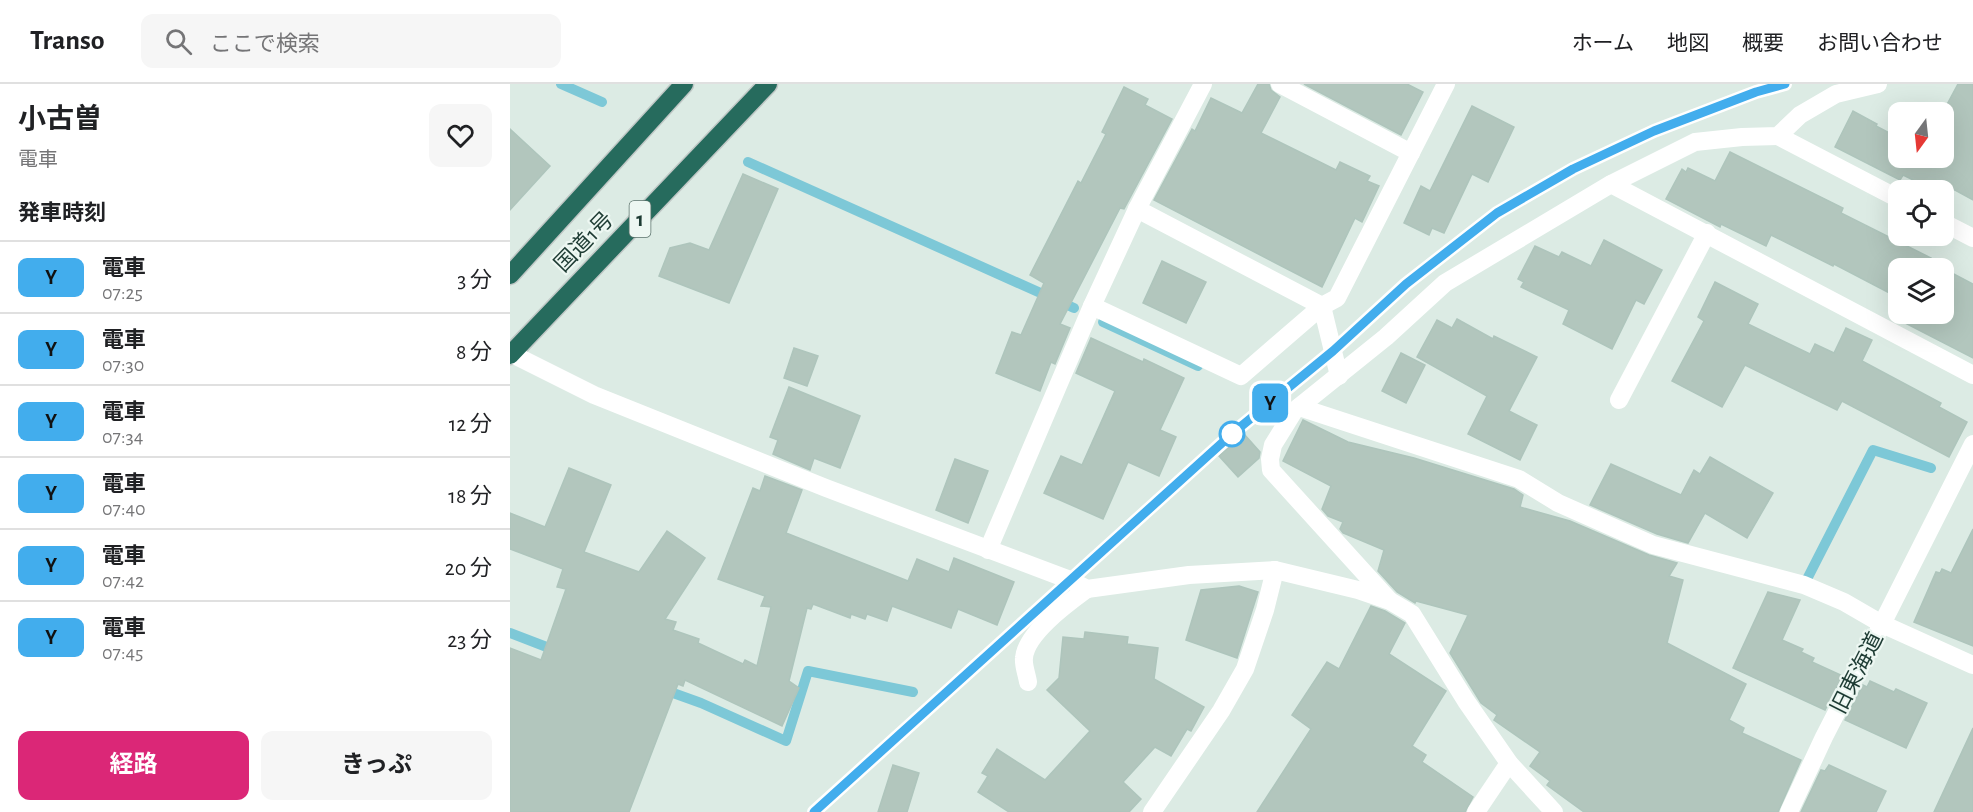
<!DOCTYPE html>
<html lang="ja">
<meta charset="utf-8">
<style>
body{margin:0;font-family:"Alegreya Sans","Noto Sans JP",sans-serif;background:#f6f6f6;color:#202124;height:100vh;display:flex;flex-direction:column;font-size:22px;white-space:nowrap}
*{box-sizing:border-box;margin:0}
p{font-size:20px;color:#757577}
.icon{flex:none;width:33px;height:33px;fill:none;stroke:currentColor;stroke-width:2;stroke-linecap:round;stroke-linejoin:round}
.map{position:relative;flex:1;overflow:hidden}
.panel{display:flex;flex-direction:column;background:#fff;width:510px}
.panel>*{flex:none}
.badge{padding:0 12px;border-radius:9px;font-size:21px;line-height:39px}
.needle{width:39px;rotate:195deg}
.tools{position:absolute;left:1378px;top:18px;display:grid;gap:12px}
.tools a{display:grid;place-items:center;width:66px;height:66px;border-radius:12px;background:#fff;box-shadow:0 6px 24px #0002;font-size:30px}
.map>.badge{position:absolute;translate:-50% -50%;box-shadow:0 0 0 3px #fff}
h2{padding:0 18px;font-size:22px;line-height:54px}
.round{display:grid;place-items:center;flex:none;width:63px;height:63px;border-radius:12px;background:#f6f6f6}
.headline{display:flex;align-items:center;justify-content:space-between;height:102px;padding:0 18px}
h1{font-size:28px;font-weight:700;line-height:45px}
.cta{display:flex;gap:12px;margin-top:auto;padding:12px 18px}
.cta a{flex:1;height:69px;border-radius:12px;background:#db2777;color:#fff;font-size:24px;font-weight:700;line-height:69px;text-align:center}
.cta a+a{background:#f6f6f6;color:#202124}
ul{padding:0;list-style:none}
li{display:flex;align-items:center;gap:18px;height:72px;padding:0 18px;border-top:2px solid #e0e0e0}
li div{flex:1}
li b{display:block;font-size:22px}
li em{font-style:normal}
li .badge{min-width:66px;font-weight:700;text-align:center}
header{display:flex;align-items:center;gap:36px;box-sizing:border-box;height:84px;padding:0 30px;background:#fff;border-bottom:2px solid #e0e0e0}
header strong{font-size:28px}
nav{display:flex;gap:33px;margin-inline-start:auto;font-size:21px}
.search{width:420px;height:54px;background:#f6f6f6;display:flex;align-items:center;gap:15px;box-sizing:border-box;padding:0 21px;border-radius:12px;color:#757577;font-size:22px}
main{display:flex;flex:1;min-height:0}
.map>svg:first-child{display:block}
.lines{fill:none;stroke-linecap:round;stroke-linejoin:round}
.stream{stroke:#7dc8d7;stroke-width:10}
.building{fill:#b2c6bd;stroke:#aec5bc;stroke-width:1.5}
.highway-casing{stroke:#c0c8c6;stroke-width:21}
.minor{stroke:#fff;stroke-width:18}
.highway{stroke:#266b5d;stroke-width:18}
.rail{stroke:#56786f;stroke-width:4.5;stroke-dasharray:12 6;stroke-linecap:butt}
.line-casing{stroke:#fff;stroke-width:14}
.line{stroke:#42aded;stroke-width:9}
.stop-dot{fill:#fff;stroke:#42aded;stroke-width:3}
.labels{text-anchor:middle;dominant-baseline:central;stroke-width:4.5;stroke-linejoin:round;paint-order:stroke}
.shield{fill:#edf7f2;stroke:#5b736c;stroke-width:1.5}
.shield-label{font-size:21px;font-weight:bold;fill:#1d3b33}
.street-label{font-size:22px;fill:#1d3b33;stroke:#edf7f2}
</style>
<header>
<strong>Transo</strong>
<div class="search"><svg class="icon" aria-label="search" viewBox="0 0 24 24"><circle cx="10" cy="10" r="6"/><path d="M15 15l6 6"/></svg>ここで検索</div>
<nav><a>ホーム</a><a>地図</a><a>概要</a><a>お問い合わせ</a></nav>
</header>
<main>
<section class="panel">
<div class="headline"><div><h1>小古曽</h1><p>電車</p></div><a class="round"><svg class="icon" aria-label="heart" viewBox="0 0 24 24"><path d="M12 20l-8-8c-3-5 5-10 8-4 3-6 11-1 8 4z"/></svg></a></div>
<h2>発車時刻</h2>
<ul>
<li><span class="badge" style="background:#42aded;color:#111">Y</span><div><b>電車</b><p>07:25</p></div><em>3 分</em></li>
<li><span class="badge" style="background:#42aded;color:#111">Y</span><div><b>電車</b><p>07:30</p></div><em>8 分</em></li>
<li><span class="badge" style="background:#42aded;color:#111">Y</span><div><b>電車</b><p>07:34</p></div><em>12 分</em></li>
<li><span class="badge" style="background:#42aded;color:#111">Y</span><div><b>電車</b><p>07:40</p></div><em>18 分</em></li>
<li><span class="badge" style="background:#42aded;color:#111">Y</span><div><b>電車</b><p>07:42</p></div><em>20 分</em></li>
<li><span class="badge" style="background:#42aded;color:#111">Y</span><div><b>電車</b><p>07:45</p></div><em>23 分</em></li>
</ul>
<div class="cta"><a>経路</a><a>きっぷ</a></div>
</section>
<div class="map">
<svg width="1463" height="728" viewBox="0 0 1463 728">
<rect width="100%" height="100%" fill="#dcebe4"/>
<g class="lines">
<!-- stream -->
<g class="stream">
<polyline points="51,0 92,18"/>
<polyline points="238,78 564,224"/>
<polyline points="593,238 688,282"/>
<polyline points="1294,501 1363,366 1421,384"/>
<polyline points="0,549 47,567"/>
<polyline points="152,605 191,619 276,657 298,587 403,608"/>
</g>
</g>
<!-- building -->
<g class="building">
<polygon points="748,0 759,0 761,6 770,13 751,49 826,86 830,78 860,92 857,97 869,102 852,138 845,134 812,203 644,116 682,45 685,47 701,14 732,29"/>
<polygon points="794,0 897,0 913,8 891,51"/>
<polygon points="1448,0 1463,0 1463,116 1445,106 1424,106 1393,91 1390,96 1325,63 1343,27 1367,40 1366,42 1389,54 1389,74 1434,74 1433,28"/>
<polygon points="614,3 638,15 635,21 662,35 614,125 610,124 550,240 560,244 545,280 541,278 530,307 486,289 502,248 511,251 534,199 520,191 568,97 571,99 596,50 592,48"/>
<polygon points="962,22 1004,43 978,98 962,90 934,149 922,144 919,151 894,139 911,102 920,107"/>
<polygon points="0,45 40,82 0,126"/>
<polygon points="1220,68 1333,124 1331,129 1421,174 1419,177 1463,200 1463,274 1395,239 1400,230 1434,230 1434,184 1389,184 1389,214 1324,180 1323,182 1261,151 1256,162 1211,140 1210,143 1156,115 1172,85 1176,88 1178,84 1205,97"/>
<polygon points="233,90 268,105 219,219 149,192 160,164 180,159 199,166"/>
<polygon points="1094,156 1152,186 1134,220 1126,216 1102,265 1053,240 1059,226 1011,203 1014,198 1008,195 1025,162 1049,173 1052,168 1081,182"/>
<polygon points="652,177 696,198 676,239 633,219"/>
<polygon points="1205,198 1248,220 1238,240 1300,270 1305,260 1324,269 1336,244 1362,256 1352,277 1431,319 1429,323 1457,338 1439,373 1332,317 1327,326 1235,281 1212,323 1162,297 1194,237 1188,233"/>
<polygon points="947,235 983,255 984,252 1027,273 999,327 1027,341 1010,376 958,350 977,312 907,273 927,236 942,244"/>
<polygon points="581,254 633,278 634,275 674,294 650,346 666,353 649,392 618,378 593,435 534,409 551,372 572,381 605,307 566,289"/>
<polygon points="284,264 308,272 297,302 274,294"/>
<polygon points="891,269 915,281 896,319 872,307"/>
<polygon points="279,303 350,332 330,384 304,374 300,386 263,370 268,356 260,353"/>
<polygon points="793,336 838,358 904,374 1004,405 1013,411 1010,423 1060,437 1139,471 1167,479 1159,492 1173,496 1157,559 1236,600 1219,636 1234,644 1232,649 1291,676 1268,728 1074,728 1037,701 1040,697 1020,682 1030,668 984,636 987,631 971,619 940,569 958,531 906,517 905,519 887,508 868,487 874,466 833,449 830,445 833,438 818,432 812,425 821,402 773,377"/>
<polygon points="734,350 750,368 749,374 728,393 709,372"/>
<polygon points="1200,373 1263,409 1237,454 1195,429 1178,459 1147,450 1080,421 1101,380 1171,411 1184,386 1190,390"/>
<polygon points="445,375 478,387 458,439 426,426"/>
<polygon points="59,384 101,401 74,468 129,488 157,447 195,474 155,535 166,538 163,546 189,555 188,559 233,580 235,576 247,582 261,523 251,522 255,512 208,495 243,404 250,407 255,392 292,406 276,449 398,497 407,475 439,488 444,474 504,498 487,541 448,525 441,544 382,522 377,537 357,530 355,535 341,530 340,534 303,520 301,525 297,524 279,597 289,604 272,642 175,596 173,602 168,600 119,728 0,728 0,564 31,576 56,505 47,503 53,485 0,465 0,429 35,443"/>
<polygon points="1463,445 1463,562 1404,538 1426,488 1430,489 1432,485 1441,489"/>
<polygon points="729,502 748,508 727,574 676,556 691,506"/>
<polygon points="1258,508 1290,516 1272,556 1293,565 1291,568 1304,574 1302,578 1333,592 1315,626 1223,584"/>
<polygon points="861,522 875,527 895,539 879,570 936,607 902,662 916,671 912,678 963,713 955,728 747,728 801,645 782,631 817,578 829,585"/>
<polygon points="575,548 618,553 617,560 648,564 644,595 694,623 681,647 677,645 661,672 645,663 613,698 631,715 619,728 499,728 468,708 478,692 472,689 487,665 535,696 580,647 537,606 549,594 553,553 574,555"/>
<polygon points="1360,597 1384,608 1386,605 1417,619 1396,664 1335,636 1353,601 1357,603"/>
<polygon points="1463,644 1463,728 1424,728"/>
<polygon points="383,681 409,689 397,728 368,728"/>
<polygon points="1319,681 1376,707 1366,728 1291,728 1311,686 1315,687"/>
</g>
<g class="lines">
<defs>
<g id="highway">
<polyline points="0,191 174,0"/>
<polyline points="0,271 258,0"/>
</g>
</defs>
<!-- highway casing -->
<use href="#highway" class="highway-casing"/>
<!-- minor -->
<g class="minor">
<polyline points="770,0 901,69"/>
<polyline points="1268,52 1389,115"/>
<polyline points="1101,100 1463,291"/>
<polyline points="627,125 812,222 827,214 936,0"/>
<polyline points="1434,139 1463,154"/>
<polyline points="582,222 731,292 812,222 829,292"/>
<polyline points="0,269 84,311 316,404 560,496 577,505 679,491 765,486 848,506 880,517 902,530 956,617 999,679 1044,728"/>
<polyline points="1109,316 1197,149"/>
<polyline points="789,323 1009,395 1048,419 1143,461 1294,501 1334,518 1372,540 1463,360"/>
<polyline points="478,466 582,222 627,125 693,0"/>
<polyline points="879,516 761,386 760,375 763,361 784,327 876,253 935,199 1101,100 1185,58 1232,53 1268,52 1290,31 1326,10 1368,0"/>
<path d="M518 598C517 591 513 581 514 574 516 549 558 519 577 505"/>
<polyline points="642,728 711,627 735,585 755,526 765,486"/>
<polyline points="966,728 999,679"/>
<polyline points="1279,728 1314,653 1372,540 1463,581"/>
</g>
<!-- highway -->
<use href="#highway" class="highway"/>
<!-- rail -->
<polyline class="rail" points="304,728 723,349 823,267 896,200 987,129 1063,85 1144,47 1246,8 1275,0"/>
</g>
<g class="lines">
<defs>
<polyline id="line" points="304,728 723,349 823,267 896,200 987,129 1063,85 1144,47 1246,8 1275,0"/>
</defs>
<!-- line casing -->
<use href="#line" class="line-casing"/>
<!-- line -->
<use href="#line" class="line"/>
</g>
<!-- markers -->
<circle class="stop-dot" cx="722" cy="350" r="12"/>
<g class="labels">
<!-- shield labels -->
<rect class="shield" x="119.5" y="117" width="21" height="36" rx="4.5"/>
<g class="shield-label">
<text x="130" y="135">1</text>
</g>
<!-- street labels -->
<g class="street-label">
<text transform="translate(74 158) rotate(-46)">国道1号</text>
<text transform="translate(1347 589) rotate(-63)">旧東海道</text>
</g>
</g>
</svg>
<div class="tools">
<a><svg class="needle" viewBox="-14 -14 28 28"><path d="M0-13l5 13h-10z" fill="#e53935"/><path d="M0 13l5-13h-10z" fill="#757577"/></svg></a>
<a><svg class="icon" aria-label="locate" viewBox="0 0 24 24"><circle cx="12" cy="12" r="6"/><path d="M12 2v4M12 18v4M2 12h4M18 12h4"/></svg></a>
<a><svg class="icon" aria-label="layers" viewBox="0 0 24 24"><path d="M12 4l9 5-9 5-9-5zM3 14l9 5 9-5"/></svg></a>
</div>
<b class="badge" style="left:760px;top:319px;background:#42aded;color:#111">Y</b>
</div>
</main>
